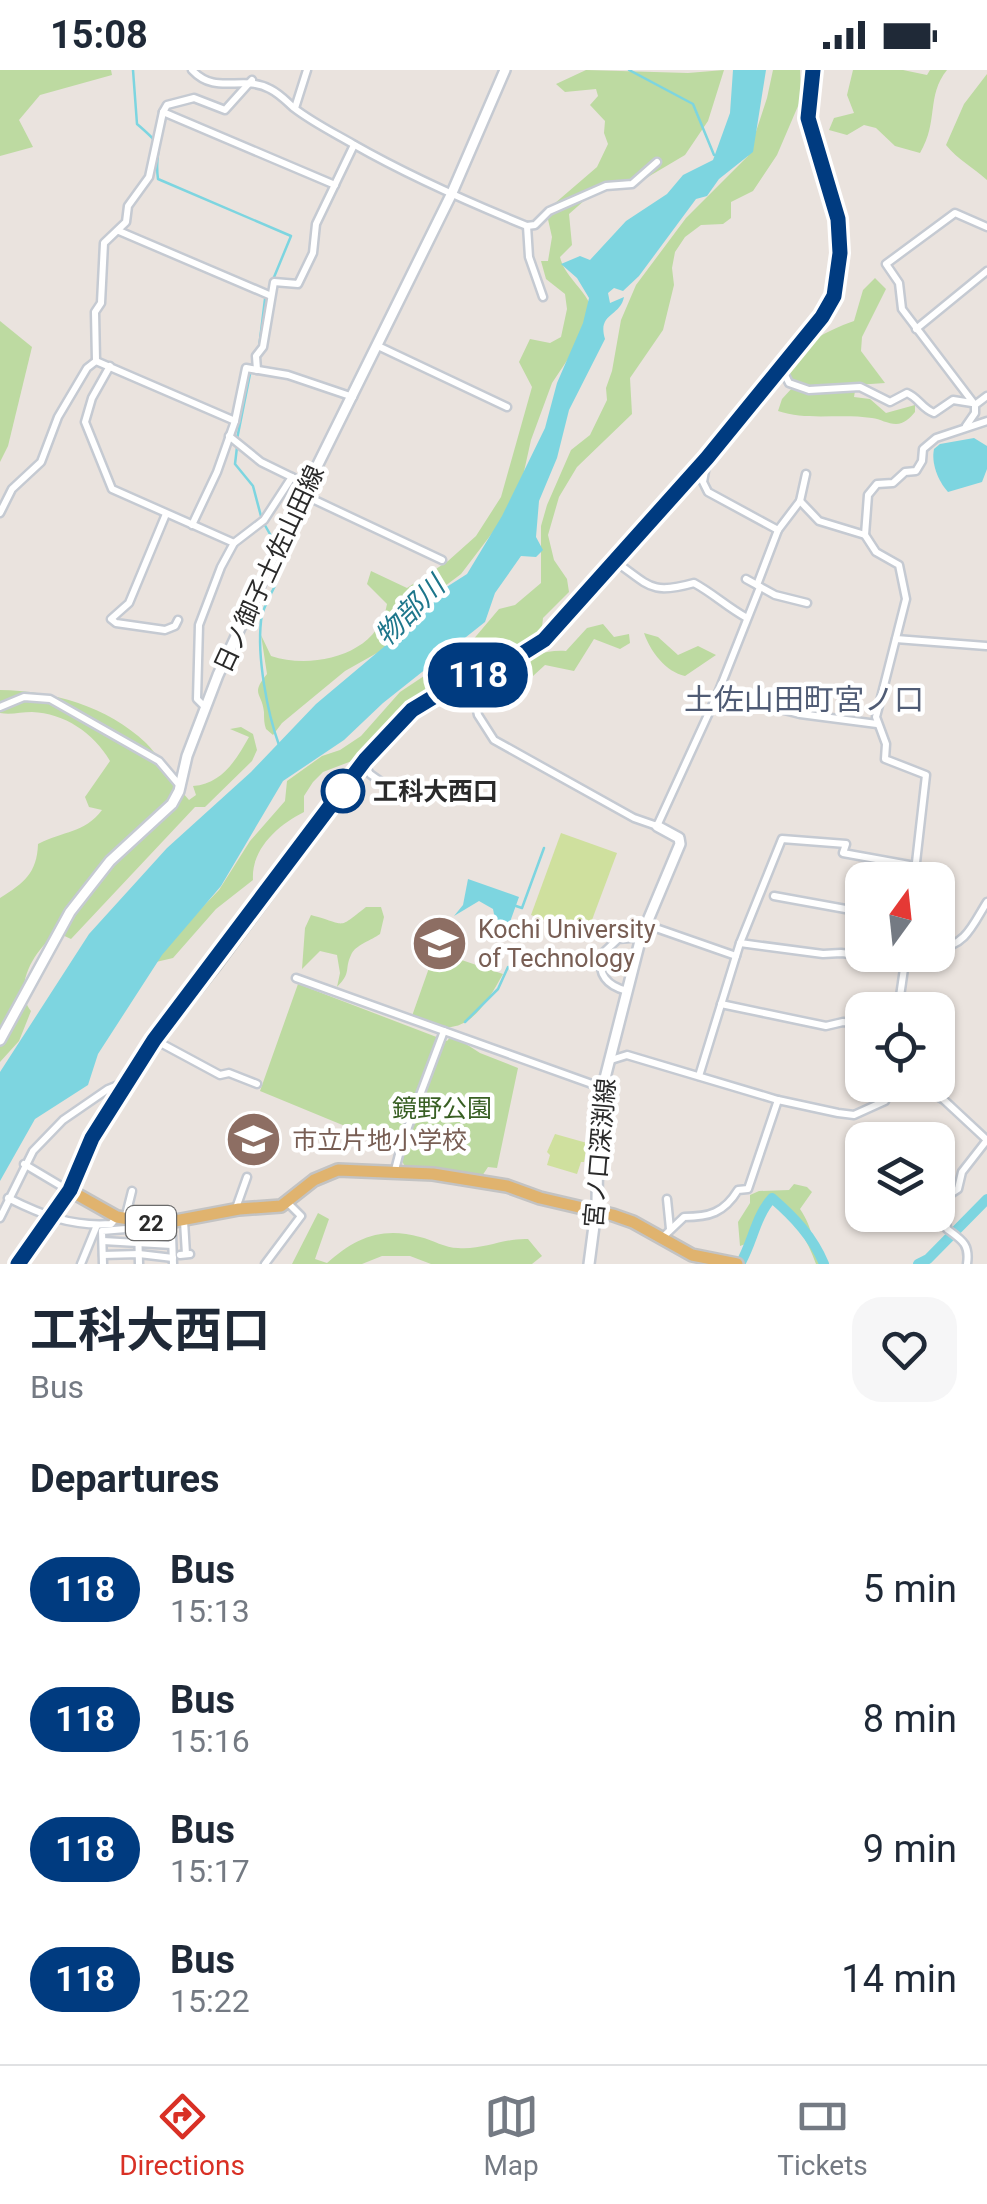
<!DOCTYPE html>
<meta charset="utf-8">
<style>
body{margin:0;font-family:Roboto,"Noto Sans JP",sans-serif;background:#f6f6f7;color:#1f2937;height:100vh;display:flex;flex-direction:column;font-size:38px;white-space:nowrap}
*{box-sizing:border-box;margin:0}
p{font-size:32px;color:#747a83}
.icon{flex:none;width:55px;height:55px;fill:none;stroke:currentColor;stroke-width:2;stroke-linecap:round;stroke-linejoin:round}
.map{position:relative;height:1194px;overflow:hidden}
.side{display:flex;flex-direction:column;background:#fff;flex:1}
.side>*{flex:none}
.badge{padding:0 20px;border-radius:32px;font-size:35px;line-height:65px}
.needle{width:65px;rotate:15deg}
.controls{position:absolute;left:845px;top:792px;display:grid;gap:20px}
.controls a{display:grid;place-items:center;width:110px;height:110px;border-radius:20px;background:#fff;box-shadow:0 2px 8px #0004;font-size:50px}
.map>.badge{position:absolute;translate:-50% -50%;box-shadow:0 0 0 5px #fff}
h2{padding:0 30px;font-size:38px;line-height:90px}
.round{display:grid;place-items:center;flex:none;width:105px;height:105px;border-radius:30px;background:#f6f6f7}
.headline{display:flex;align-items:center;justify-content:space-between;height:170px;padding:0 30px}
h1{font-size:48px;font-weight:700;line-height:75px}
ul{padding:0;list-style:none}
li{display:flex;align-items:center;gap:30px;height:130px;padding:0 30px}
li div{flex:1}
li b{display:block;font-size:38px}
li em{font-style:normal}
li .badge{min-width:110px;font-weight:700;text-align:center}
.status{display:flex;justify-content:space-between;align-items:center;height:70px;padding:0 50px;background:#fff;direction:ltr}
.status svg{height:28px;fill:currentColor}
.menu{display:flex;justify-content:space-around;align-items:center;height:140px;border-top:2px solid #e0e1e3;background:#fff;font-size:28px;color:#747a83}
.menu a{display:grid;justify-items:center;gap:5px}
.menu .selected{color:#d93025}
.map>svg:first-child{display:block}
.green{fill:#bddaa1}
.pitch{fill:#cfe09e}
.water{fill:#7dd5e0}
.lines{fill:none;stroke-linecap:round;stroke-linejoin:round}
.stream{stroke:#7dd5e0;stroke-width:2.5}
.river{stroke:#7dd5e0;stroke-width:10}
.street-casing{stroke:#c5cad2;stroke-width:11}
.secondary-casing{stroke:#c5cad2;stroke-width:14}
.primary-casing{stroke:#c3c3c3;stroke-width:16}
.highway-casing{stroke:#c3c3c3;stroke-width:19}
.street{stroke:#fff;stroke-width:6}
.secondary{stroke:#fff;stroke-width:9}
.primary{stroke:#e0b36e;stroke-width:11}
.highway{stroke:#eb8d69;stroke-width:14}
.line-casing{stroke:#fff;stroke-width:22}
.line{stroke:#003b80;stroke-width:15}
.stop-dot{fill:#fff;stroke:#003b80;stroke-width:5}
.labels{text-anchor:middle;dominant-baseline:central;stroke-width:9;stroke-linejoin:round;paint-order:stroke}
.shield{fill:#fff;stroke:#6a6a6a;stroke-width:2.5}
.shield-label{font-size:22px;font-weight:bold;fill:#2a2a2a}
.street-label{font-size:25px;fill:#2a2a2a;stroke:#fff}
.stop-label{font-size:25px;font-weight:bold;fill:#2a2a2a;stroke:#fff;text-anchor:start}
.education-label{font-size:25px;fill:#785e54;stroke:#fff;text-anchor:start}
.park-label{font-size:25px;fill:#385f23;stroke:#fff}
.water-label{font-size:28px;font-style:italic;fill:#1d768b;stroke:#fff}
.quarter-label{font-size:30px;fill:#505c75;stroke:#fff}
</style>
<div class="status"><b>15:08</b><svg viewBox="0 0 49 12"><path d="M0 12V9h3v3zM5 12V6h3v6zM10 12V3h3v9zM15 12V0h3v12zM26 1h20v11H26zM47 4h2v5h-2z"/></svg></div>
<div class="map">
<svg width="987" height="1194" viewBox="0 0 987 1194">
<rect width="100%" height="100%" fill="#eae3de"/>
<!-- green -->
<g class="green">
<polygon points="0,0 111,0 112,5 40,25 19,50 33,77 0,86"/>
<path d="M586 0 688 3 724 0 708 51 685 85 631 117 602 115 569 144 572 175 560 187C564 205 583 218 591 236L576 277 552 313 531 370 521 415 496 458 461 504 404 547 384 579 345 601 282 653 273 665 266 659C264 654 264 648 264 642 262 622 250 625 267 604L261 565 271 586C313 600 379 585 387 534L367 514 371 501 407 518 448 491 476 466 501 427 532 317 519 292 530 269 550 273 561 267 567 239 565 224 546 209 541 191H548L552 167 547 145 554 134 597 97 608 74 604 63 605 51 590 35 598 26 596 19 565 22 556 14Z"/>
<path d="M773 0H800L801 29 777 85 753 121 731 132V148L723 154 701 155 685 167 675 182 672 198 674 215 663 260 630 308 632 344 577 397 559 427 548 465 554 490 567 509 569 522 543 548 541 566 511 588 466 597 396 641 357 689 323 702 313 712 304 726V742C278 755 251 779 253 810L216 839 173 888 156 892 163 878 219 820 250 771 285 731 287 711 322 686 340 680 361 666 400 622 466 578 499 539 515 535 541 513V456L547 435 571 380 590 365 607 330 606 318 612 301 621 250 636 215 686 148 748 86 767 28Z"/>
<path d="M853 0H903L927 5 930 0H947C926 26 939 51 920 83L895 76 876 58 864 55 847 65 829 60 834 48 854 43 847 25Z"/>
<path d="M987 4V110C973 97 958 90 946 75L964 34Z"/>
<path d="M875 208 886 219 862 267 861 281 885 313 856 315 854 327 870 329 886 343 915 335V342C910 348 904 354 896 354 888 354 880 349 872 348 840 343 808 351 778 341L782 329 793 317 789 301C803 272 824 262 854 251L863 220Z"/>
<polygon points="0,251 32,277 8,376 0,392"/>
<path d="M603 554 614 567 629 564 630 573 620 579 594 569 574 601 545 595 533 606 520 598C535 584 545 580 566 581L587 558Z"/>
<path d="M644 563 658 567 678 585 698 576 716 585 685 606C666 602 650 581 644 563Z"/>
<path d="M0 620C53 621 107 636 146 673 163 690 173 712 189 730L196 725 193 716C222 714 236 690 249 667L230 659 241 657 253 664 257 680 252 691 205 737H195L71 869 58 863C35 878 12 917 31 941L19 971 0 992V828C24 813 37 803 38 774 63 761 85 763 102 740L89 737 85 727 110 691C94 663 64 643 32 642 21 642 11 645 0 643Z"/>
<path d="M366 837H381L384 847 380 864C372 870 355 875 351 885 344 900 352 902 337 917L340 903 337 885 320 881 302 899 305 858 311 845C349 855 336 860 366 837Z"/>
<path d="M435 881 503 904C491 925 473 960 444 957 434 957 421 949 412 946Z"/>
<polygon points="298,914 447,971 452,965 480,983 518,998 497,1098 488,1097 482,1106 405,1096 391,1075 260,1021"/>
<path d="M794 1114 807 1117 812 1122 800 1139C813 1158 812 1172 822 1194H816C809 1174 791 1137 770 1131L756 1150 751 1172 740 1176 738 1152 750 1133V1125L759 1121 789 1120Z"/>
<path d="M318 1143 329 1149 315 1189 327 1193C355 1168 382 1156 420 1167 433 1170 445 1178 458 1178 484 1180 503 1168 528 1169L542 1186 532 1194H431L410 1186H382L362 1194H292Z"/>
</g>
<!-- pitch -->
<g class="pitch">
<polygon points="561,763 617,783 586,866 531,845"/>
<polygon points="555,1064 587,1073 584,1092 581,1092 577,1104 547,1095 550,1085 547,1082"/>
</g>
<!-- water -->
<g class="water">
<path d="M733 0H766L753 82 719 109 707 126 696 129 639 206 623 221 614 218 608 223 610 233 624 227C620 247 597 243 605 269L569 340 557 388 539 431 536 467 543 480 536 487 521 486 495 523 485 552 383 633 344 670 283 711 221 816 162 885 98 984 88 1015 35 1049 0 1111V1002L89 864 167 778 251 702 316 634 404 560 423 532 467 504 502 446 545 358 557 313 583 253 589 228 577 208 561 194 580 186 590 190 626 151 667 124 683 105 713 90 730 43Z"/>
<path d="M974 368 987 376V399L982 412 948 422C938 411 931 393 934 379L940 374Z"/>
<polygon points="468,809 519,827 506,863 496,854 493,839 479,831 454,846 463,835"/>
</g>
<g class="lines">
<!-- stream -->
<g class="stream">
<path d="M133 0 137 54C171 83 153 73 158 109L291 166 265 229 259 278"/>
<polyline points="629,0 693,34 714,85"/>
<polyline points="237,369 254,284"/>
<polyline points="237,377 235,394 253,416 262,450 275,473"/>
<path d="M279 485C287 510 263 527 261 551 257 587 267 642 279 675"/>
<polyline points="516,836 522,838 544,778"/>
<polyline points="465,952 498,919 508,897"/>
</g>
<!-- river -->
<g class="river">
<path d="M740 1194C753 1172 755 1147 772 1128 794 1147 813 1167 824 1194"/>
<polyline points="918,1194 928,1189 987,1129"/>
</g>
<defs>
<g id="street">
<path d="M192 0C216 26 242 4 270 19 280 24 286 31 294 38 312 52 334 63 353 74 409 106 468 132 527 156"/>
<polyline points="295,38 307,0"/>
<polyline points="163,42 335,115"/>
<polyline points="527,156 535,155 549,141 606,116 632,114 657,92"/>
<polyline points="527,156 529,187 543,227"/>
<polyline points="119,161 269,225"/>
<polyline points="916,259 987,201"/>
<polyline points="378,276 507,337"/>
<polyline points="96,291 95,242 101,233 104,173 126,152 128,136 149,107 163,42 167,35 194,28 225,40 252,10"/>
<polyline points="96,291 235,351"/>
<polyline points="110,296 92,328 85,352 112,419 234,473"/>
<polyline points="257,300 256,286 263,277 274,212 298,214 313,183 316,154 354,75"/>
<path d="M783 301 789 313 809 320 860 317 890 332 907 323C919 328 921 338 934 343L953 330 972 333"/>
<polyline points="975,335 902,239 899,213 886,194 955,143 987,157"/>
<polyline points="966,356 975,343 975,335 987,326"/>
<polyline points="229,366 261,392 308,415"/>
<polyline points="707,390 703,412 708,422 778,460"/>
<polyline points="304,425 442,490"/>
<polyline points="800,431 819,451 865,465 876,482 899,495 906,529 876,647 886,674 885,689 926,705 914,810"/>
<polyline points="0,443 12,419 41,392 58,347 87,298 96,291"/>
<polyline points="166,444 129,533 111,549 116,553 165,560 175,556 178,550"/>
<polyline points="192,455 217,402 235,351 246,298 288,305 353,327"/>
<polyline points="865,465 868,425 877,414 893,413 905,402 916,401 922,391 923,379 936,368 987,351"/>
<path d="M616 492C650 516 651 525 694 513 714 524 727 537 747 548"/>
<polyline points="746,509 775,525 807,533"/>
<polyline points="757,515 778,460 800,431 806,404"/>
<polyline points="896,569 986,576"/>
<polyline points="470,609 478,645 494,670 634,748 657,756 718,623 760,517"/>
<polyline points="718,623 800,644 877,654"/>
<polyline points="0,637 24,627 50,629 159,691 181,717"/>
<polyline points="206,638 197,629 199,555 221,497 234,473 264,450 292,407"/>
<polyline points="364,694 370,704 398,724"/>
<polyline points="774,826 862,842"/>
<polyline points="647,852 653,857 736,886"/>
<polyline points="740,873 823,884 841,883 905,890"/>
<path d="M938 878C966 876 973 854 987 832"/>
<polyline points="296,908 603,1018"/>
<path d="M627 921C607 916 598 905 601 885L618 869 641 867"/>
<polyline points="721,934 826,956 843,952 862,953"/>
<polyline points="898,940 906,885"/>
<polyline points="155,970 220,1005 229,1003 257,1014"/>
<polyline points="611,990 627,985 778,1030 838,1043 854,1045 885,1031 892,1015"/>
<polyline points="699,1006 740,873 782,769 846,774 843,783 915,796"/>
<polyline points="919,1015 944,1030 987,1070"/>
<polyline points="24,1094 66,1119"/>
<polyline points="395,1100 402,1073 444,961"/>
<path d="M8 1128C42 1145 72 1157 111 1154L116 1148"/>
<polyline points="667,1129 670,1159"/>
<polyline points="236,1138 247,1107"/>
<polyline points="0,1148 33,1081 63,1050 108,1019 123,1013"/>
<polyline points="125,1149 132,1121"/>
<polyline points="184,1151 186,1184"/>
<polyline points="138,1155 139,1194"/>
<path d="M663 1167 684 1147C709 1147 724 1143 738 1120L748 1119 778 1030"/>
<polyline points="103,1171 172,1175"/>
<polyline points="103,1185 139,1184 173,1188"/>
<polyline points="180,1185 190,1184"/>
<polyline points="81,1194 97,1155"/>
<polyline points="103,1194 102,1161 138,1158 172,1164 173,1194"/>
<polyline points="265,1194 301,1146 287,1132"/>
<path d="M967 1194C970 1174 962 1170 947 1159L944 1128 958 1119 962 1102 987 1070"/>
</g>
<g id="secondary">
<polyline points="0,970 70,842 110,791 172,734 179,721 187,686 218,605 291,449 451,125 505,0"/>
<polyline points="589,1194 597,1133 598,1062 604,1012 641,867 680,774 679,768 657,756"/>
</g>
<polyline id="primary" points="69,1120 117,1147 159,1154 239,1139 281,1136 314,1110 338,1100 433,1104 507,1116 540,1128 613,1145 633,1152 692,1185 737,1194"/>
<polyline id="highway" points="18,1194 69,1120 92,1068 154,970 214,894 365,690 412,640 455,614 506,594 543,570 707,388 822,247 834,226 841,183 838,149 808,49 813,0"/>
</defs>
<!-- street casing -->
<use href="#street" class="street-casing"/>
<!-- secondary casing -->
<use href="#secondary" class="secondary-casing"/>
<!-- primary casing -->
<use href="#primary" class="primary-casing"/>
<!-- highway casing -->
<use href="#highway" class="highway-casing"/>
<!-- street -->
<use href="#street" class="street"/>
<!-- secondary -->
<use href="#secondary" class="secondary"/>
<!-- primary -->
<use href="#primary" class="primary"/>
<!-- highway -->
<use href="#highway" class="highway"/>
</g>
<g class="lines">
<defs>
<polyline id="line" points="18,1194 70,1120 92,1068 154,970 365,690 412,640 455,614 506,594 544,570 707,388 822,247 834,226 840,183 838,149 808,48 813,0"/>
</defs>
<!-- line casing -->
<use href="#line" class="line-casing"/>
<!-- line -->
<use href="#line" class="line"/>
</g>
<!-- icons -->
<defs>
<symbol id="university-disc" viewBox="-11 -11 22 22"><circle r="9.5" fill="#8d6e63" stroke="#fff"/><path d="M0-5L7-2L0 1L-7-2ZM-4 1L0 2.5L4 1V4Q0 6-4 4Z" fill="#fff"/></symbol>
<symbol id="school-disc" viewBox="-11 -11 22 22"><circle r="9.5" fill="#8d6e63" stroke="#fff"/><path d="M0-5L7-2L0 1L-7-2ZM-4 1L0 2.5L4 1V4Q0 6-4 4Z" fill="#fff"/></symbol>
</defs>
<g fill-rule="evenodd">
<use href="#university-disc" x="408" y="842" width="63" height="63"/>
<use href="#school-disc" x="222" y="1038" width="63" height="63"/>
</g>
<!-- markers -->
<circle class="stop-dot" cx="343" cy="721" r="20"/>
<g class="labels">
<!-- shield labels -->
<rect class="shield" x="126" y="1136" width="50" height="34" rx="8"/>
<g class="shield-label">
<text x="151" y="1153">22</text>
</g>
<!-- street labels -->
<g class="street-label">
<text transform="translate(269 499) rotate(-65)">日ノ御子土佐山田線</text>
<text transform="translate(600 1083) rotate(-85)">宮ノ口深渕線</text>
</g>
<!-- stop labels -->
<g class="stop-label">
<text x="373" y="721">工科大西口</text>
</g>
<!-- education labels -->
<g class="education-label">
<text x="478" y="859">Kochi University<tspan x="478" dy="29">of Technology</tspan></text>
<text x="292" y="1070">市立片地小学校</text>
</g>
<!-- park labels -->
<g class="park-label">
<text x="442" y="1038">鏡野公園</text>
</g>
<!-- water labels -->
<g class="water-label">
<text transform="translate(410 541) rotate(-45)">物部川</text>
</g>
<!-- quarter labels -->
<g class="quarter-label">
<text x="804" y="629">土佐山田町宮ノ口</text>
</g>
</g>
</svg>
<div class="controls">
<a><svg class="needle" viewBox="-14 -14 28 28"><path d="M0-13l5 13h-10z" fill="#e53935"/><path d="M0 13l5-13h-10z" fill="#747a83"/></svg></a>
<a><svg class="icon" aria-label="locate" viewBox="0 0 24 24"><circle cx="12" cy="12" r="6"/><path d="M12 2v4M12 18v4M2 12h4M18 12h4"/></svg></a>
<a><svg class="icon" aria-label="layers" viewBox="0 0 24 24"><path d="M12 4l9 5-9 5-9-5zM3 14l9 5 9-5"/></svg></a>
</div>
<b class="badge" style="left:478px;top:605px;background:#003b80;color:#fff">118</b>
</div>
<section class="side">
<div class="headline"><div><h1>工科大西口</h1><p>Bus</p></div><a class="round"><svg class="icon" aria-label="heart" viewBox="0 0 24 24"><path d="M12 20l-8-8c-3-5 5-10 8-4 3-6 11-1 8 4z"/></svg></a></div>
<h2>Departures</h2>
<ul>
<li><span class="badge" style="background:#003b80;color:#fff">118</span><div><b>Bus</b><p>15:13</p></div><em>5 min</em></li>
<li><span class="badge" style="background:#003b80;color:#fff">118</span><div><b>Bus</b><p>15:16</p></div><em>8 min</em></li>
<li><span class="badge" style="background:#003b80;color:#fff">118</span><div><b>Bus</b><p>15:17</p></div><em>9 min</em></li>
<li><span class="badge" style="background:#003b80;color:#fff">118</span><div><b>Bus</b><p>15:22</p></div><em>14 min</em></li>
</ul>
</section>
<nav class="menu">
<a class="selected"><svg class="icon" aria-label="directions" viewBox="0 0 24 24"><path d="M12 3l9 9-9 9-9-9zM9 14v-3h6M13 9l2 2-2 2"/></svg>Directions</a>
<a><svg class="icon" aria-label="map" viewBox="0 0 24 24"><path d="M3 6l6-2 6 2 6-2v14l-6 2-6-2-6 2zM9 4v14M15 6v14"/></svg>Map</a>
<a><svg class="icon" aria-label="tickets" viewBox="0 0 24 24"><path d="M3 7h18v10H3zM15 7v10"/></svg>Tickets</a>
</nav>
